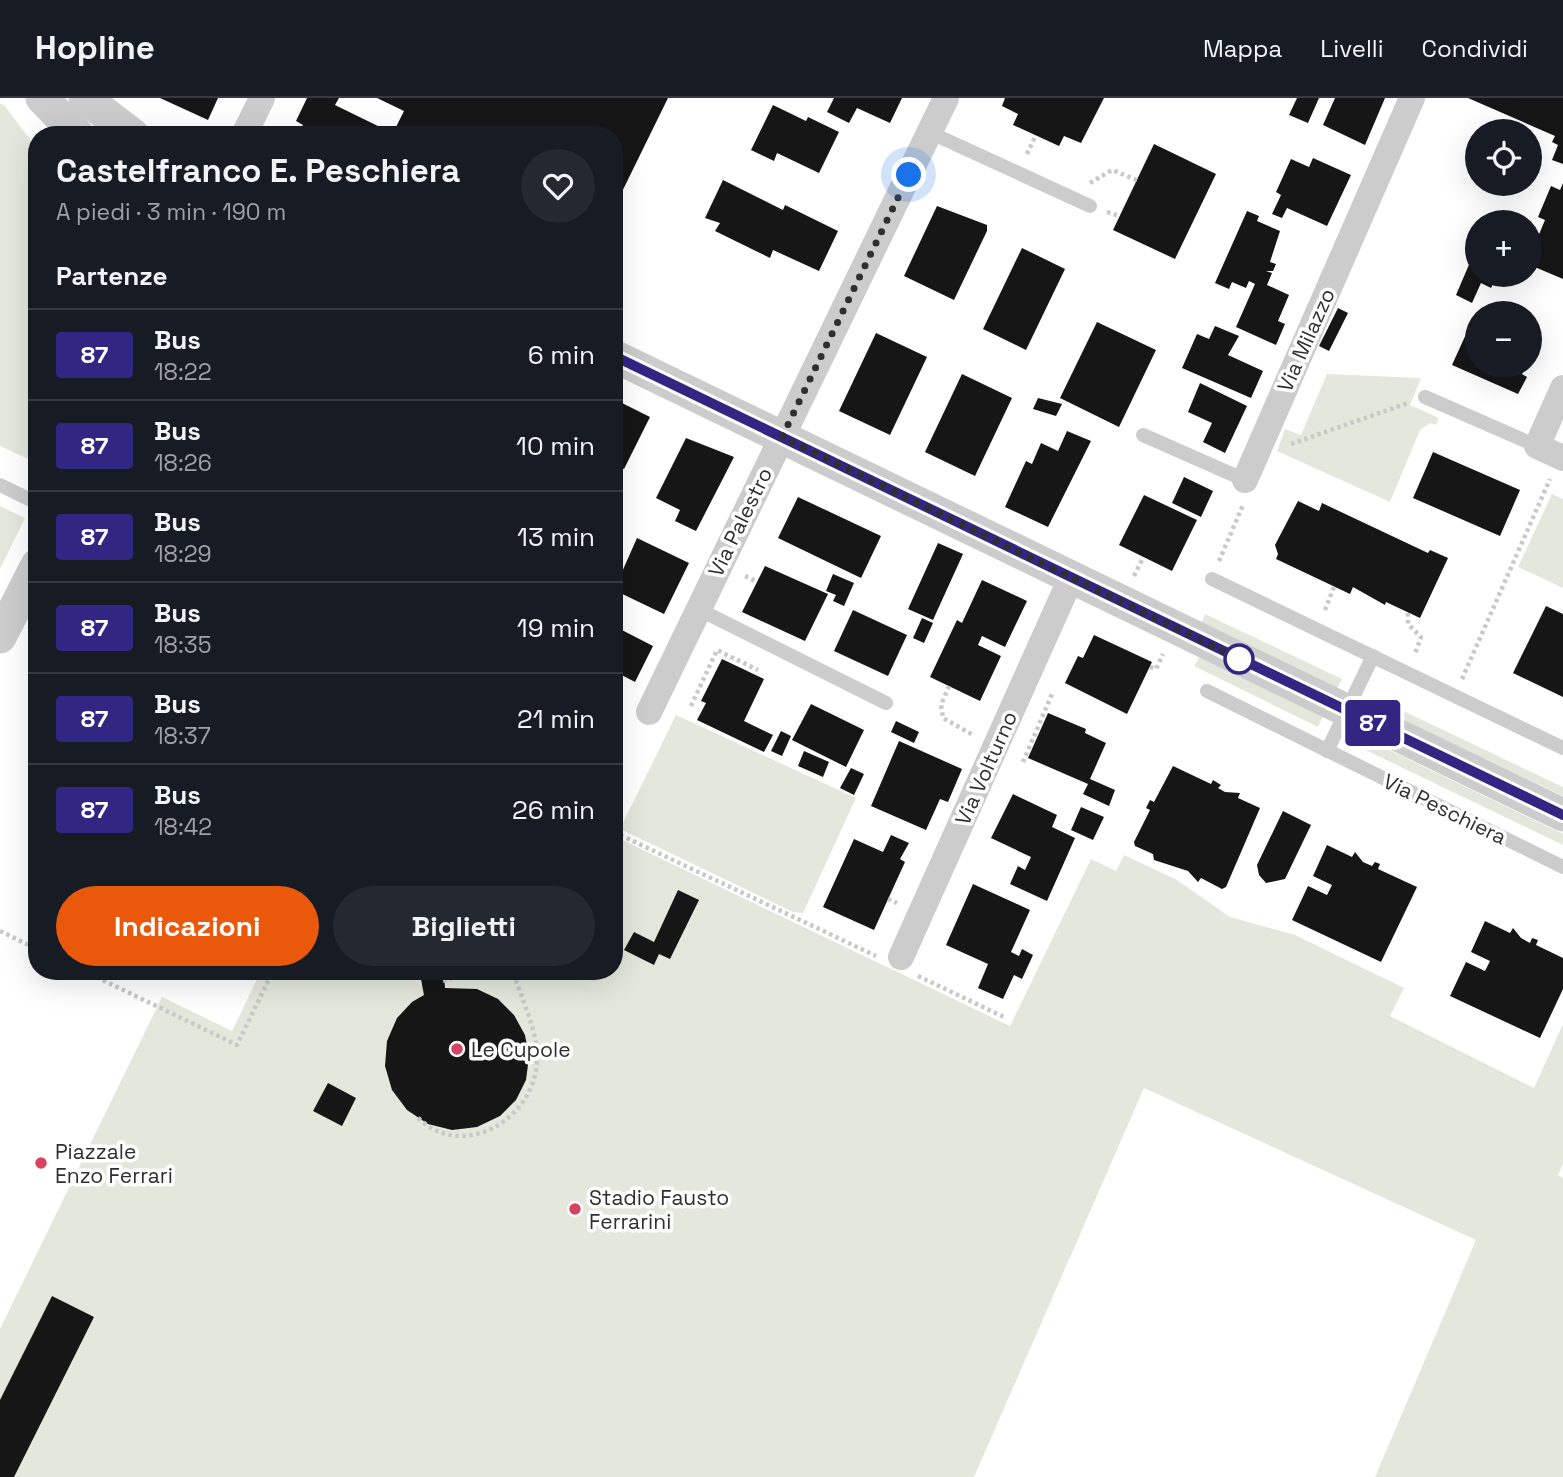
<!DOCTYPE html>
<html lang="it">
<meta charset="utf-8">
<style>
body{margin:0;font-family:"Space Grotesk",sans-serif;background:#242831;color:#f1f3f6;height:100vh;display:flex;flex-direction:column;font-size:26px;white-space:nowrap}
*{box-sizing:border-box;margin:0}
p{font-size:23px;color:#9ea1a6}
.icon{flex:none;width:38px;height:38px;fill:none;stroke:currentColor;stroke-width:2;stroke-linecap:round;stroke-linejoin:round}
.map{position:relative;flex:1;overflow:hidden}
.sheet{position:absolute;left:28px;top:28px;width:595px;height:854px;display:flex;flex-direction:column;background:#171b24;border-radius:28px;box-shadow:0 7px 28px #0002}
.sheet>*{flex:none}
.badge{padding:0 14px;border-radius:5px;font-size:24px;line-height:46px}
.buttons{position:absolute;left:1465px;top:21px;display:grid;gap:14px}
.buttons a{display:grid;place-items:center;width:77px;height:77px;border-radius:50%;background:#171b24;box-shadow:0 7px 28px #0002;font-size:35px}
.you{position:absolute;width:35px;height:35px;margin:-18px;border:5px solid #fff;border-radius:50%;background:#1a73e8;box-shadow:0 0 0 10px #1a73e833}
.map>.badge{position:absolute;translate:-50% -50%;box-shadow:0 0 0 4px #fff}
h2{padding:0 28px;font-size:26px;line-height:63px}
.round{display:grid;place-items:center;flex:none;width:74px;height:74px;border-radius:37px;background:#242831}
.headline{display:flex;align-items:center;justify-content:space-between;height:119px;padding:0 28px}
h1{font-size:33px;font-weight:700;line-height:52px}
.primary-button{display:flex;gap:14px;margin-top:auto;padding:14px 28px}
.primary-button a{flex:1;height:80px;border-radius:42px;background:#ea580c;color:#fff;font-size:28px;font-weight:700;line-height:80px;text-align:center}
.primary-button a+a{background:#242831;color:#f1f3f6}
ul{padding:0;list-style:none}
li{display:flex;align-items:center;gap:21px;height:91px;padding:0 28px;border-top:2px solid #363941}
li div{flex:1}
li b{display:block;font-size:26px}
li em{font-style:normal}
li .badge{min-width:77px;font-weight:700;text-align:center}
header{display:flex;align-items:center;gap:42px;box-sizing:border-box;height:98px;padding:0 35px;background:#171b24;border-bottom:2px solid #363941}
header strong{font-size:33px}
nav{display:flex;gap:38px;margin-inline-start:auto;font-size:24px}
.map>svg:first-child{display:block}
.green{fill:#e4e8dc}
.building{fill:#161616}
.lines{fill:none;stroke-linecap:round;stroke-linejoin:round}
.path{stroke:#c9c9c9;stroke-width:4.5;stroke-dasharray:3.5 3.5;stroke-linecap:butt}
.service{stroke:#ccc;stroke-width:14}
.minor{stroke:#ccc;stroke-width:26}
.tertiary{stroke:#ccc;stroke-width:33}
.line-casing{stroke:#fff;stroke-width:16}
.line{stroke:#312783;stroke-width:10}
.walk{stroke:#2f2f2f;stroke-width:7;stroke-dasharray:0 12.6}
.stop-dot{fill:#fff;stroke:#312783;stroke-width:3.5}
.poi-dot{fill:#d64260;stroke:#fff;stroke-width:2.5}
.labels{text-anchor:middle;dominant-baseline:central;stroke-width:7;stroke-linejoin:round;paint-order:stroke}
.street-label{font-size:21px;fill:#2f2f2f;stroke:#fff}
.poi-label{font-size:21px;fill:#2f2f2f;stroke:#fff;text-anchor:start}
</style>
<header>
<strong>Hopline</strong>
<nav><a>Mappa</a><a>Livelli</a><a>Condividi</a></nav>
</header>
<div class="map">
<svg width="1563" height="1379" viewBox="0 0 1563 1379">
<rect width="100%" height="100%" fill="#fff"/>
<!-- green -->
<g class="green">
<polygon points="0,5 5,8 37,51 37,365 0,348"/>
<polygon points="1327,276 1421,280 1410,307 1439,320 1436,327 1430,325 1420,332 1390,404 1277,353 1285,331 1301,337"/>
<polygon points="1552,396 1563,401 1563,490 1518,469"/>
<polygon points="0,408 25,420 0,471"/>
<polygon points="1205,516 1342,581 1337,591 1201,526"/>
<polygon points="1200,558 1323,618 1318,629 1194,568"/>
<polygon points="1376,600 1563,689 1563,698 1373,608"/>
<polygon points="676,617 856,700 803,815 793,814 620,731"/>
<polygon points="1358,637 1563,736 1563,747 1353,646"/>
<polygon points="616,739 1010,928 1091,761 1116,773 1124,757 1177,782 1230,819 1295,837 1404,890 1390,918 1534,990 1563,926 1563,1066 1558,1077 1563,1080 1563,1379 1375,1379 1476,1142 1144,990 974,1379 0,1379 0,1231 162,899 232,933 261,873 614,873"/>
</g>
<!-- building -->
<g class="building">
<polygon points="160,0 218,0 208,22"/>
<polygon points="307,0 339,0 335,7 382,30 379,37 298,37 303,27 296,23"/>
<polygon points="377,0 668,0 614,110 614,37 392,37 404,13"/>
<polygon points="834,0 902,0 890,25 857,10 849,25 827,14"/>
<polygon points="1005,0 1104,0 1081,45 1064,38 1059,48 1013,27 1018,16 1002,8"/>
<polygon points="1297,0 1319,0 1308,25 1289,17"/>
<polygon points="1335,0 1385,0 1365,47 1323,27"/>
<polygon points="1468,0 1563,0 1563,66 1552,62 1558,47 1552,44 1555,38"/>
<polygon points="773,7 806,23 808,19 839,34 819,75 777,55 774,63 751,52"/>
<polygon points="1154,46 1216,76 1175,161 1113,132"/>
<polygon points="1313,60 1351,77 1327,128 1287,110 1282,120 1272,116 1281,97 1276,94 1291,61 1309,69"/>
<polygon points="723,82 783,112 785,107 838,133 819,173 773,152 770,160 715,133 720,125 705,120"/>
<polygon points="1563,85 1563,181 1530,167 1530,158 1545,122 1538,119 1551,88 1560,92"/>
<polygon points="937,108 987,127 987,133 954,202 904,178"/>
<polygon points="1247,113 1259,118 1257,123 1280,133 1270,164 1276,166 1273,173 1266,173 1272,175 1267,187 1289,197 1278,223 1285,226 1276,247 1236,229 1255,186 1249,183 1246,190 1232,184 1229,191 1215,185"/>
<polygon points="1477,148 1477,177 1497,177 1491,190 1481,185 1472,205 1456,197"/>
<polygon points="1022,150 1065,171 1026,252 983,231"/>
<polygon points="1338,210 1348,215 1329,253 1319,248"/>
<polygon points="1097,224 1156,252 1119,329 1060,300"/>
<polygon points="1215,228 1239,238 1228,257 1263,273 1251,300 1182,270 1197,236 1209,241"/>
<polygon points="1467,234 1477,238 1477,268 1526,268 1522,276 1527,279 1518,296 1452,267"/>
<polygon points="876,235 927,259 890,337 839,313"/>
<polygon points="962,276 1012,300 975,378 925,354"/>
<polygon points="1200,285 1247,308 1225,355 1203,344 1212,325 1188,314"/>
<polygon points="1038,300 1062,306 1056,318 1033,311"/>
<polygon points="614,301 650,319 624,371 614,366"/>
<polygon points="1067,333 1091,343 1048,429 1005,409 1026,363 1032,366 1041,345 1058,353"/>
<polygon points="686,340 734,359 696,433 675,423 680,412 656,400"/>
<polygon points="1433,354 1520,392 1500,438 1413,400"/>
<polygon points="1184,379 1213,393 1201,419 1172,405"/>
<polygon points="1144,397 1197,422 1172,473 1119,447"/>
<polygon points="798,399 881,438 861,480 778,440"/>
<polygon points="1298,403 1319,413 1322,405 1428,455 1430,452 1448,460 1420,520 1386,504 1385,507 1353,489 1350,496 1276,461 1278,456 1275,447"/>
<polygon points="637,440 689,465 664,516 614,492"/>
<polygon points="938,445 963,456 933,522 908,511"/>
<polygon points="765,468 828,496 805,543 742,514"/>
<polygon points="833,476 854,485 844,508 833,503 836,497 826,493"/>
<polygon points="982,482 1027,503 1005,549 982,538 978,547 1001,558 980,603 930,579 957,522 962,525"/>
<polygon points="1546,508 1563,516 1563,599 1513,575"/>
<polygon points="853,512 907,537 888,578 834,553"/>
<polygon points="922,520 933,525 924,545 913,540"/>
<polygon points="614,528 653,548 635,584 614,573"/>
<polygon points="1094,537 1152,564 1127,616 1065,585 1078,558 1083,560"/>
<polygon points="722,561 764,581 744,623 773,637 764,654 697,622 706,605 701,603"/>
<polygon points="811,606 864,632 846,669 792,642"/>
<polygon points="1048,615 1086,631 1085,635 1106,645 1090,681 1115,692 1109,708 1083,696 1088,686 1028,660"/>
<polygon points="896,623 919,634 914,645 891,634"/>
<polygon points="781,633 791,638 782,658 771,653"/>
<polygon points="899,643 962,671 948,704 940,701 926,732 871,708"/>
<polygon points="804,653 829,664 823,679 798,668"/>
<polygon points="1173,668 1211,686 1213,682 1221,687 1218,690 1225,694 1240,695 1238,700 1260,710 1226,789 1222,791 1201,780 1198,784 1188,773 1154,762 1153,756 1135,748 1134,744 1150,712 1146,710 1150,702 1154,704"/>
<polygon points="851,670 864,676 854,697 840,690"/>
<polygon points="1013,696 1057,717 1052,729 1075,740 1047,803 1010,786 1018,768 1025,772 1031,759 991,740"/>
<polygon points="1081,709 1104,719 1093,742 1071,732"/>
<polygon points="1283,713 1311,727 1285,781 1266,785 1259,777 1257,767"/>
<polygon points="891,737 909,745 900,761 905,764 874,832 823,809 854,741 883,754"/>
<polygon points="1327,747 1352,759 1355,754 1363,764 1372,768 1375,764 1380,766 1378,771 1417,789 1381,864 1292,822 1308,788 1327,797 1332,787 1313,778"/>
<polygon points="973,786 1030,812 1011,854 1019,858 1022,851 1033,857 1022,881 1014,877 1003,901 978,890 988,866 946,847"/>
<polygon points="678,792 699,802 670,861 659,856 654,867 624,852 634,834 654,844"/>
<polygon points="1485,823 1510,835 1513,830 1521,840 1530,845 1532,840 1538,842 1536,847 1563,860 1563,891 1540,940 1450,898 1466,864 1485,873 1490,863 1471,854"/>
<polygon points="400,873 444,873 445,890 477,891 498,901 514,917 525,937 529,959 526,982 516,1002 500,1018 477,1029 452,1032 428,1026 407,1012 392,992 385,968 387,943 397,920 412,904 424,897 421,881"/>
<polygon points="328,985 356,1000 342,1028 313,1013"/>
<polygon points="52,1198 94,1219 14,1379 0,1379 0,1302"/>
</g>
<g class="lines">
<!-- path -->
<g class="path">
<polyline points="1027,56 1036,37"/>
<polyline points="1090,85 1112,72 1137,82"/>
<polyline points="1107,114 1120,118"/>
<polyline points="1291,346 1408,305"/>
<polyline points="1219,463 1243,407"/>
<polyline points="745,478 757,484"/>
<polyline points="1134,478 1143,460"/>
<polyline points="1325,512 1334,489"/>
<polyline points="1408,515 1408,526 1421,539 1415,556"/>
<polyline points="1150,569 1156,571 1163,556"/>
<polyline points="1462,581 1550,381"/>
<polyline points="949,588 941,607 943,620 973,637"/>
<polyline points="691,608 717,552 758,572"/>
<polyline points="1023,664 1052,596"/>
<polyline points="614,734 876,858"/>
<polyline points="888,801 897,805"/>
<polyline points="0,833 37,851"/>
<polyline points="84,873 237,947 273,873"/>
<polyline points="918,878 1006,920"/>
<polyline points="443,883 478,873"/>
<path d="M418 1020C463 1063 535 1022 537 962 538 933 521 900 513 873"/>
</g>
<!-- service -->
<g class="service">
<polyline points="929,34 1090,108"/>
<polyline points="1425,299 1537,348"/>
<polyline points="1143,337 1245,382"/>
<polyline points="0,387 37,405"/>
<polyline points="1212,481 1563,650"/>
<polyline points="698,511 886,605"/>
<polyline points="1207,593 1563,769"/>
<polyline points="1327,653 1373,558"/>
</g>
<!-- minor -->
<g class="minor">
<polyline points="245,35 262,0"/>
<polyline points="1563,290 1537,348 1563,360"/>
<polyline points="1245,382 1412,0"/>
<polyline points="649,614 946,0"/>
<polyline points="901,859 1071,480"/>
</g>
<!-- tertiary -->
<g class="tertiary">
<polyline points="42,0 78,37"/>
<polyline points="85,0 133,37"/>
<polyline points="614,258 1563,717"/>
<polyline points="0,539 37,467"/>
</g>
</g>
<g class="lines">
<defs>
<polyline id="line" points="614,258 1563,717"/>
</defs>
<!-- line casing -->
<use href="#line" class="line-casing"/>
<!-- line -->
<use href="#line" class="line"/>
<!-- walk -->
<polyline class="walk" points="909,77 782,339 1239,561"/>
</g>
<!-- markers -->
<circle class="stop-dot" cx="1239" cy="561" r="14"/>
<g class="poi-dot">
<circle cx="457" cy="951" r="7"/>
<circle cx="41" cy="1065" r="7"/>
<circle cx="575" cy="1111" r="7"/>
</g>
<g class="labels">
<!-- street labels -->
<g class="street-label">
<text transform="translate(1306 242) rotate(-66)">Via Milazzo</text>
<text transform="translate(740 424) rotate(-64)">Via Palestro</text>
<text transform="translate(986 670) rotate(-66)">Via Volturno</text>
<text transform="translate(1445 711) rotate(26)">Via Peschiera</text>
</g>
<!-- poi labels -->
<g class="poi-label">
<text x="471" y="951">Le Cupole</text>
<text x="55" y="1053">Piazzale<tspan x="55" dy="24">Enzo Ferrari</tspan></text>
<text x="589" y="1099">Stadio Fausto<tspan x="589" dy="24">Ferrarini</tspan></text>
</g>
</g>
</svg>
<div class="buttons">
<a><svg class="icon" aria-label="locate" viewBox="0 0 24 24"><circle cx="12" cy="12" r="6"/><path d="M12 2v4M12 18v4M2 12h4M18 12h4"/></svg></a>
<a>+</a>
<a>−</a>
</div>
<div class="you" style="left:909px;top:77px"></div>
<b class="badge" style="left:1373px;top:625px;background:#312783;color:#fff">87</b>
<section class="sheet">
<div class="headline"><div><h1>Castelfranco E. Peschiera</h1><p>A piedi · 3 min · 190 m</p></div><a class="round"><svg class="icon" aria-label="heart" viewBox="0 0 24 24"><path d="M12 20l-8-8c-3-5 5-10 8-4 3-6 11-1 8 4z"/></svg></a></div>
<h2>Partenze</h2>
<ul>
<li><span class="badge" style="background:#312783;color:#fff">87</span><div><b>Bus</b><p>18:22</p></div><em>6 min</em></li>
<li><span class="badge" style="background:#312783;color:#fff">87</span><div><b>Bus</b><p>18:26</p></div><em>10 min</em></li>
<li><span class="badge" style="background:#312783;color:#fff">87</span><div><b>Bus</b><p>18:29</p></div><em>13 min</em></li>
<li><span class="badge" style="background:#312783;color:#fff">87</span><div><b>Bus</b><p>18:35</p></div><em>19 min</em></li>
<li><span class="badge" style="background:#312783;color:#fff">87</span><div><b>Bus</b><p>18:37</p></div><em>21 min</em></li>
<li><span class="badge" style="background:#312783;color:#fff">87</span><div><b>Bus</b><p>18:42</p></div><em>26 min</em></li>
</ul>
<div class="primary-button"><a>Indicazioni</a><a>Biglietti</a></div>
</section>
</div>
